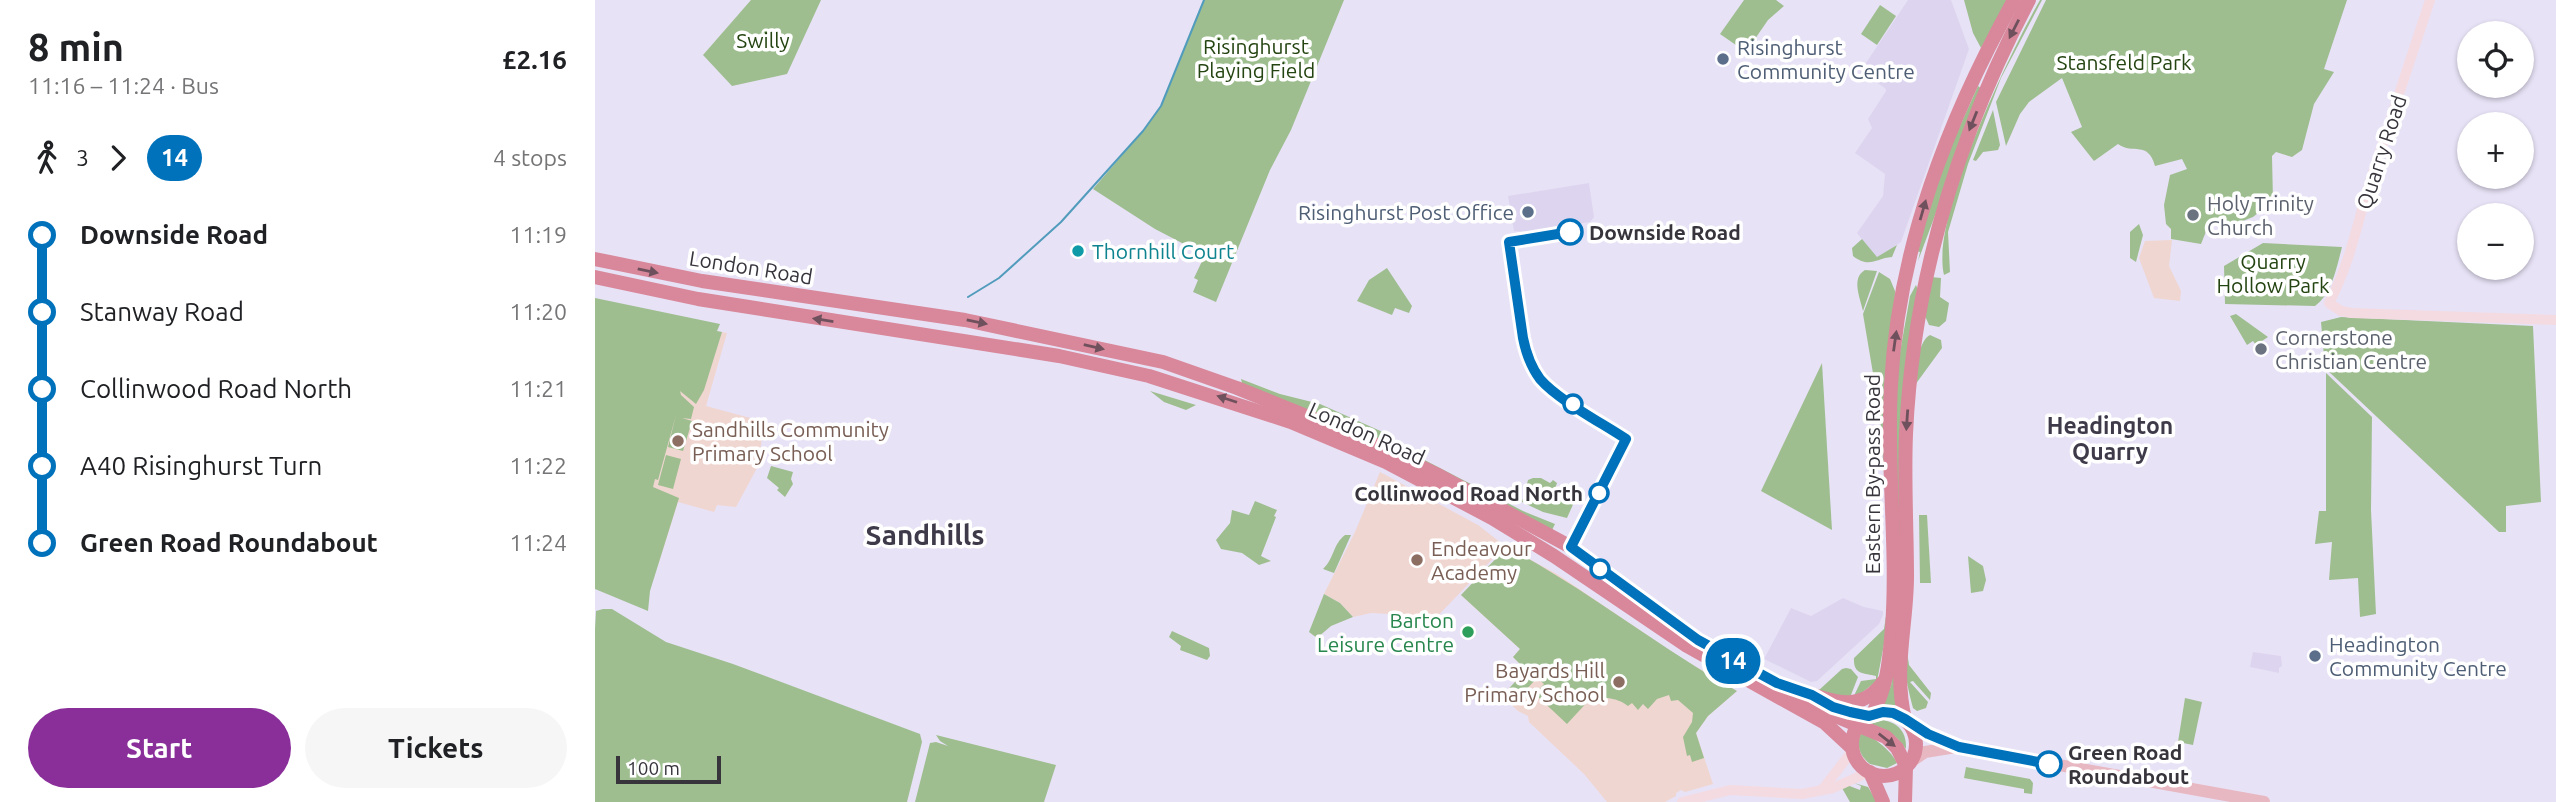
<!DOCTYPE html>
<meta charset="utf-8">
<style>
body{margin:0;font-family:Ubuntu,sans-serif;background:#f6f6f6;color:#202124;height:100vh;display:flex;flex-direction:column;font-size:26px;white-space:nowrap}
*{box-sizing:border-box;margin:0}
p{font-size:23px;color:#757577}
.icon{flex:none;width:38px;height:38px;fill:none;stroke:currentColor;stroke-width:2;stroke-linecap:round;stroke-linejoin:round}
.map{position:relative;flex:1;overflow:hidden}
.panel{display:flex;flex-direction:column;background:#fff;width:595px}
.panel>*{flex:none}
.badge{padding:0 14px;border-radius:23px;font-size:24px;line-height:46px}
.tools{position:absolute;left:1862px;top:21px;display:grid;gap:14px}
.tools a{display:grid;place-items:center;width:77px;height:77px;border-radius:50%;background:#fff;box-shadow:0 2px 5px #0004;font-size:35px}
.scale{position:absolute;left:21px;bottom:18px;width:105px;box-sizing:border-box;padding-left:7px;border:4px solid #37343c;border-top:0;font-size:19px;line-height:24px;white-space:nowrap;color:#37343c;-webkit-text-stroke:5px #fff;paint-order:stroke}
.map>.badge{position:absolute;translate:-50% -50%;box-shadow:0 0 0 4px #fff}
.legs{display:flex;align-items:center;gap:10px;height:77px;padding:0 28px;font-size:23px}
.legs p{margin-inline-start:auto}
.head{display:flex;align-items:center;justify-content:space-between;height:119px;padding:0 28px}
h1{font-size:38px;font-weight:700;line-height:52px}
.button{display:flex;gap:14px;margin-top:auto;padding:14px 28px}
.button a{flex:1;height:80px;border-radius:42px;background:#8a2f9a;color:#fff;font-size:28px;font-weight:700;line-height:80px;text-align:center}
.button a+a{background:#f6f6f6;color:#202124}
ul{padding:0 28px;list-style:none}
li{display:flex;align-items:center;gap:24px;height:77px;font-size:26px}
li i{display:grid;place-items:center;width:10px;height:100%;margin:0 9px;background:currentColor}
li i::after{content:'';width:18px;height:18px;margin:-9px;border:5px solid;border-radius:50%;background:#fff}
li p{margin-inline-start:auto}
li:first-child i{background:linear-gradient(#0000 50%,currentColor 0)}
li:last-child i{background:linear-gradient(currentColor 50%,#0000 0)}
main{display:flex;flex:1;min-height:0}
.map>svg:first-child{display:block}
.built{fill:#ddd5ef}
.education{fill:#f0d6d0}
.green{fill:#9ebe90}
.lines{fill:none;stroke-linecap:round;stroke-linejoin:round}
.stream{stroke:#519cbc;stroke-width:2}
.secondary{stroke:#f3dbe1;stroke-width:10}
.primary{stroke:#e8b8c2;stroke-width:12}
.highway{stroke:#d8889a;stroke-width:14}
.oneway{fill:#6f515d}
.line-1-casing{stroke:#fff;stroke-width:16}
.line-1{stroke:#0072bc;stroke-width:10}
.service-dot{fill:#5c6f8a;stroke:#fff;stroke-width:2.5}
.worship-dot{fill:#6b7280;stroke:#fff;stroke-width:2.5}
.stop-1-dot{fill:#fff;stroke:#0072bc;stroke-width:3.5}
.culture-dot{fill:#0f9aa8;stroke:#fff;stroke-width:2.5}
.education-dot{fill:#8d6e63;stroke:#fff;stroke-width:2.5}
.leisure-dot{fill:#2e9e5b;stroke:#fff;stroke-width:2.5}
.labels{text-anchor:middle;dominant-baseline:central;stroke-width:7;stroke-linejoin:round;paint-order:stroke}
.park-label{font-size:21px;fill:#244411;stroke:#fff}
.service-label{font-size:21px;fill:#4e5e75;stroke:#fff;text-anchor:start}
.street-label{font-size:21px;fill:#37343c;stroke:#fff}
.worship-label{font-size:21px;fill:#5b616d;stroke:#fff;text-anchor:start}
.stop-label{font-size:21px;font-weight:bold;fill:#37343c;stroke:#fff;text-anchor:start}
.culture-label{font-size:21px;fill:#0d838f;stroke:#fff;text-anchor:start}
.education-label{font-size:21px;fill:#785e54;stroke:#fff;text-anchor:start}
.leisure-label{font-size:21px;fill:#27864d;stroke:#fff;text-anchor:end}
.neighbourhood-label{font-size:23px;font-weight:bold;fill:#3f3a49;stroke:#fff}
.district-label{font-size:28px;font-weight:bold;fill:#3f3a49;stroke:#fff}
</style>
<main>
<section class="panel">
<div class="head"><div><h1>8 min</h1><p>11:16 – 11:24 · Bus</p></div><b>£2.16</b></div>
<div class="legs"><svg class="icon" aria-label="walk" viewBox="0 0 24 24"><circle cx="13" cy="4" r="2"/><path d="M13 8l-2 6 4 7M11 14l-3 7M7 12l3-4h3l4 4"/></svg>3<svg class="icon" aria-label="forward" viewBox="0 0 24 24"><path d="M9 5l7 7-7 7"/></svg><b class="badge" style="background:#0072bc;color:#fff">14</b><p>4 stops</p></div>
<ul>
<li><i style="color:#0072bc"></i><b>Downside Road</b><p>11:19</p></li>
<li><i style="color:#0072bc"></i><span>Stanway Road</span><p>11:20</p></li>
<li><i style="color:#0072bc"></i><span>Collinwood Road North</span><p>11:21</p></li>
<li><i style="color:#0072bc"></i><span>A40 Risinghurst Turn</span><p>11:22</p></li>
<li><i style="color:#0072bc"></i><b>Green Road Roundabout</b><p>11:24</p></li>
</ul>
<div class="button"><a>Start</a><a>Tickets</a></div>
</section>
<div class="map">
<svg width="1961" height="802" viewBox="0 0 1961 802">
<rect width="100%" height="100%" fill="#e8e2f6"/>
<!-- built -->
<g class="built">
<polygon points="1313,0 1356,0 1374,49 1306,242 1282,258 1262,233 1288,196 1290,174 1260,153 1277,128 1273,119 1291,91 1290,88 1265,72"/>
<polygon points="994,183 999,217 995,222 929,232 919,231 913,196"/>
<polygon points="1248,598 1269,607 1288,611 1288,615 1284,624 1222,681 1216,682 1169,659 1196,608 1216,616"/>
<polygon points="1658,652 1686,656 1687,666 1684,668 1684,673 1655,667"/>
</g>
<!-- education -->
<g class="education">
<polygon points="1577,240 1574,266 1586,291 1585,301 1559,298 1544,258 1550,241"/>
<polygon points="13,312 132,333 111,406 170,422 162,468 141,507 122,505 119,512 83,502 64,562 0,537 0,332"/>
<polygon points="785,472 883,525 910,546 832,627 813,618 794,614 776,613 758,617 745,603 729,594 760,532"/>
<polygon points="912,547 962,574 1083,656 1142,691 1113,716 1101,733 1118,784 1090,792 1086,790 1081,793 1081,796 1070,802 1012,802 989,774 934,722 933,716 923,711 907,696 931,670 918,657 925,649 866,595"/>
</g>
<!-- green -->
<g class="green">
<polygon points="156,0 226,0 192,74 137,86 108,55"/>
<polygon points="609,0 749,0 696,130 675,170 621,302 598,292 603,280 599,278 610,255 560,229 498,189 548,131 566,106"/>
<polygon points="1149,0 1181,0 1189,6 1173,20 1151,52 1125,34"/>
<polygon points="1369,0 1413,0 1386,48 1378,33"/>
<path d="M1445 0H1447L1406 78 1373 164 1353 232 1355 272 1349 275C1335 218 1415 53 1445 0Z"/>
<path d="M1451 0H1752L1729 69 1739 72 1719 104 1707 150 1697 157 1681 152 1677 156 1678 201 1658 217 1640 224 1626 221 1612 229 1606 244 1576 239V229L1571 224 1569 205 1575 175 1592 169 1587 159 1560 166C1553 140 1538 155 1523 144L1499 161 1476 132 1487 127 1467 78 1434 102 1425 114 1411 146 1401 102Z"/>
<polygon points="1285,5 1301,16 1282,45 1266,34"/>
<polygon points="1383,86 1387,89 1323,261 1325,252 1321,251 1343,175"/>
<polygon points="1398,110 1405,145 1403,150 1388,152 1381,161 1378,160"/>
<polygon points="1544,224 1548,235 1541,262 1535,258 1535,232"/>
<path d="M1267 239 1282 257 1302 245 1297 257C1281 258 1275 269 1258 256L1257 248Z"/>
<path d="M1668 243 1747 247C1742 266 1737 294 1720 306L1630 304 1629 266Z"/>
<polygon points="792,268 817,306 814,313 800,308 797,315 762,301 774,280"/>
<path d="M1270 270 1282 271 1268 311C1265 297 1256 278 1270 270Z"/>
<path d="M1284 272 1295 279 1300 291 1294 618 1282 681 1257 700 1266 681 1281 679V676C1269 673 1258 675 1259 658L1289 629 1293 603 1292 519 1285 415 1268 314Z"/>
<polygon points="1336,277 1346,278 1345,297 1354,303 1351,321 1344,327 1334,325 1330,316"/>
<polygon points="1321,285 1324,292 1302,709 1286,707 1296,686 1298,672 1301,375 1315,296"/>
<polygon points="0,298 125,324 122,331 127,332 109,390 101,404 85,391 86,395 99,407 96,419 87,418 97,421 88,451 73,447 81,415 63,480 60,479 58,487 84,498 55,591 53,611 0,589"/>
<polygon points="1641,314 1673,337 1661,345 1658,341 1652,345 1635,316"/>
<polygon points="1746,317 1938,326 1946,502 1911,506 1911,532 1904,532 1730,368 1726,322"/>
<path d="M1335 335 1346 340 1347 348 1320 385 1316 447 1317 578 1312 652 1314 665 1336 693 1335 700 1318 681 1315 682 1333 702 1331 708 1322 711 1318 708C1314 693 1310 677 1310 661 1309 638 1314 615 1315 592 1316 554 1305 349 1335 335Z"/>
<polygon points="1227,363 1237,530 1166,491"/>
<polygon points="1731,373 1777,417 1776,510 1781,614 1765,617 1763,578 1734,580 1737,542 1720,544 1724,511 1731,511"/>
<polygon points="646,379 685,394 725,404 790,433 791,440 928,511 960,524 957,530 647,383"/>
<polygon points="555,391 601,405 591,410 569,402"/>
<polygon points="71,455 86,459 78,489 63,485"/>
<polygon points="176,466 198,472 196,479 198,484 190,497 182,490 184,488 172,478"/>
<polygon points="938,478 946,478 955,483 958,480 962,483 960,489 980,500 972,518 948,512 927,502 933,480"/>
<polygon points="660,501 682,510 679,516 681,517 666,556 676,561 664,565 647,553 626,549 621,540 635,523 637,510 654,515"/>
<polygon points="1324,515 1332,515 1336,583 1325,583"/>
<path d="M750 535H756L739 573 728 569C739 559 738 544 750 535Z"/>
<path d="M912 547C992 589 1063 647 1142 691L1113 716 1101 733 1109 758 1097 762 1095 755 1092 756 1088 737 1097 722 1098 713 1083 700 1076 701 1074 695 1062 699 1053 709 1048 704 1043 710 1037 703 1033 706C1020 696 1009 699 995 695L996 698 972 724 940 694 949 684 942 678 917 705 907 696 931 670 918 657 925 649 866 595Z"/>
<polygon points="1373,556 1388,566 1391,580 1388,591 1376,593"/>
<polygon points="729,594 745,603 758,617 736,626 722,638 714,632"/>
<polygon points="8,609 17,609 71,642 138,664 325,734 327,742 312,802 0,802 0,629 1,611"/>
<polygon points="577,631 614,648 615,656 612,660 585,650 586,646 574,637"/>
<polygon points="1251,668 1256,669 1263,677 1254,700 1224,690 1247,669"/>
<polygon points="1590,698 1607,702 1598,745 1583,742"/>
<path d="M1288 720C1304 723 1312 733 1311 749 1301 735 1292 728 1275 724Z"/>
<path d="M1266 733C1279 736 1297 752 1302 763L1292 768 1275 764C1264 755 1261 745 1266 733Z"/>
<polygon points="341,735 461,765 449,802 320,802 335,743 341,742 353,746 345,741"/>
<polygon points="1371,767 1435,779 1438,783 1437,794 1429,793 1429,789 1369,778"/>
<polygon points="1259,783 1273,787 1282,802 1255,802 1247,788 1252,785 1265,790 1266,786"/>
</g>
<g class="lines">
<!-- stream -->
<polyline class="stream" points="373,297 404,278 466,222 548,131 566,106 609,0"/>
<!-- secondary -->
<g class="secondary">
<path d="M1835 0C1815 62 1794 123 1774 185 1762 225 1754 266 1734 303L1746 311 1756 313 1961 320"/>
<polyline points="1227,790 1258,750"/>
<polyline points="1087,802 1135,790 1207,794 1238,788 1274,772"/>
</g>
<!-- primary -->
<g class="primary">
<polyline points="1315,724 1333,734 1364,747 1669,802"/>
<polyline points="1314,763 1330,752 1361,747"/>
</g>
<!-- highway -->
<g class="highway">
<polyline points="0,259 107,281 370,320 568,362 642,388 773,441 841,474 976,547 1103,640 1128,655 1238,715 1291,737 1302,748 1311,766 1310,802"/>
<polyline points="0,277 103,299 464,356 554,376 696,422 791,462 897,518 959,556 1092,646 1230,723 1257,748"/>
<path d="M1213 693C1241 703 1268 711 1288 682"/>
<circle cx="1289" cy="744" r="32"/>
<path d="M1277 715C1293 684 1294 662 1297 628 1303 547 1291 466 1296 385 1303 248 1353 119 1419 0"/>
<path d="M1310 719C1298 671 1312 624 1312 577 1312 529 1309 481 1311 434 1318 280 1363 135 1434 0"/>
<polyline points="1275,772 1288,802"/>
</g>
</g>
<!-- one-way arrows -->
<defs><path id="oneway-solid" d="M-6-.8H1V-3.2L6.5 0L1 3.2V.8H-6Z" transform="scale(1.75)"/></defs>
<g class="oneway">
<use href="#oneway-solid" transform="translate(1419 29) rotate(117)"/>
<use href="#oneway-solid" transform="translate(1378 121) rotate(112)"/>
<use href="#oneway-solid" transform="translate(1328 210) rotate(-74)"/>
<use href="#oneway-solid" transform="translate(53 271) rotate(12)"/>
<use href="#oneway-solid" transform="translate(228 320) rotate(-171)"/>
<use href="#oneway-solid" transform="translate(382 322) rotate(11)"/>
<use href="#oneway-solid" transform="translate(1300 341) rotate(-82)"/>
<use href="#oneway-solid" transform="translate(499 347) rotate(13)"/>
<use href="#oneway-solid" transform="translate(632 399) rotate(-162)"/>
<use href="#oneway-solid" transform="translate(1312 420) rotate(94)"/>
<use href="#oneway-solid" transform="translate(1292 740) rotate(38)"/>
</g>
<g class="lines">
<defs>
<path id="line-1" d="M975 232 914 242 928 338C931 353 936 367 945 379 963 400 1007 423 1031 439L976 547 1103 640 1182 683 1217 695 1238 707 1255 712 1274 716 1288 712 1298 713 1310 719 1333 734 1364 747 1454 764"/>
</defs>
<!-- line-1 casing -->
<use href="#line-1" class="line-1-casing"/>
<!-- line-1 -->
<use href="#line-1" class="line-1"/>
</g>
<!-- markers -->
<g class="service-dot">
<circle cx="1128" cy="59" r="7"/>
<circle cx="933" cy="212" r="7"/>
<circle cx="1720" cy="656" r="7"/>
</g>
<g class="worship-dot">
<circle cx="1598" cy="215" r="7"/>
<circle cx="1666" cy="349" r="7"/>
</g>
<g class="stop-1-dot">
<circle cx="975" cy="232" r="12"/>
<circle cx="978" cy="404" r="9"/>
<circle cx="1004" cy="493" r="9"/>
<circle cx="1005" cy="569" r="9"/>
<circle cx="1454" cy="764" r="12"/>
</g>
<circle class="culture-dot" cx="483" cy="251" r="7"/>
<g class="education-dot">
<circle cx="83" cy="441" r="7"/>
<circle cx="822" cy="560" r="7"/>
<circle cx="1024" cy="682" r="7"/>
</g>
<circle class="leisure-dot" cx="873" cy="632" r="7"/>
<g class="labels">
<!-- park labels -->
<g class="park-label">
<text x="168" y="40">Swilly</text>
<text x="661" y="46">Risinghurst<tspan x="661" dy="24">Playing Field</tspan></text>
<text x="1529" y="62">Stansfeld Park</text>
<text x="1678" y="261">Quarry<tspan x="1678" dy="24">Hollow Park</tspan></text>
</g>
<!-- service labels -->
<g class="service-label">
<text x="1142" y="47">Risinghurst<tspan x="1142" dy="24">Community Centre</tspan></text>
<text x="919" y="212" text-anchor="end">Risinghurst Post Office</text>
<text x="1734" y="644">Headington<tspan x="1734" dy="24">Community Centre</tspan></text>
</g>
<!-- street labels -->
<g class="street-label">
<text transform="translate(1786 152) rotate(-72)">Quarry Road</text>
<text transform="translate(156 267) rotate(9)">London Road</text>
<text transform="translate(772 433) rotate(24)">London Road</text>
<text transform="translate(1277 474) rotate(-90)">Eastern By-pass Road</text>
</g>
<!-- worship labels -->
<g class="worship-label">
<text x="1612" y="203">Holy Trinity<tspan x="1612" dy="24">Church</tspan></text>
<text x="1680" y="337">Cornerstone<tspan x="1680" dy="24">Christian Centre</tspan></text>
</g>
<!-- stop labels -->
<g class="stop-label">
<text x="994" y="232">Downside Road</text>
<text x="988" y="493" text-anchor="end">Collinwood Road North</text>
<text x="1473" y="752">Green Road<tspan x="1473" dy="24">Roundabout</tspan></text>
</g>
<!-- culture labels -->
<g class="culture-label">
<text x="497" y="251">Thornhill Court</text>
</g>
<!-- education labels -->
<g class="education-label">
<text x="97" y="429">Sandhills Community<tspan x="97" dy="24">Primary School</tspan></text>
<text x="836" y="548">Endeavour<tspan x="836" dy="24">Academy</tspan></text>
<text x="1010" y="670" text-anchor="end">Bayards Hill<tspan x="1010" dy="24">Primary School</tspan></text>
</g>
<!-- leisure labels -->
<g class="leisure-label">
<text x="859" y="620">Barton<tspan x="859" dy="24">Leisure Centre</tspan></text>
</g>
<!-- neighbourhood labels -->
<g class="neighbourhood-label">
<text x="1515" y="425">Headington<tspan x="1515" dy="26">Quarry</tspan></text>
</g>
<!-- district labels -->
<g class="district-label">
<text x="330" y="534">Sandhills</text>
</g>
</g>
</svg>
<div class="tools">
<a><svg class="icon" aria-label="locate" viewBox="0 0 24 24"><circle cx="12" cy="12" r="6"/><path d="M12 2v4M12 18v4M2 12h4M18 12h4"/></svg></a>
<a>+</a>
<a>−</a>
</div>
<div class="scale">100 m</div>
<b class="badge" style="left:1138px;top:661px;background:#0072bc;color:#fff">14</b>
</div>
</main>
